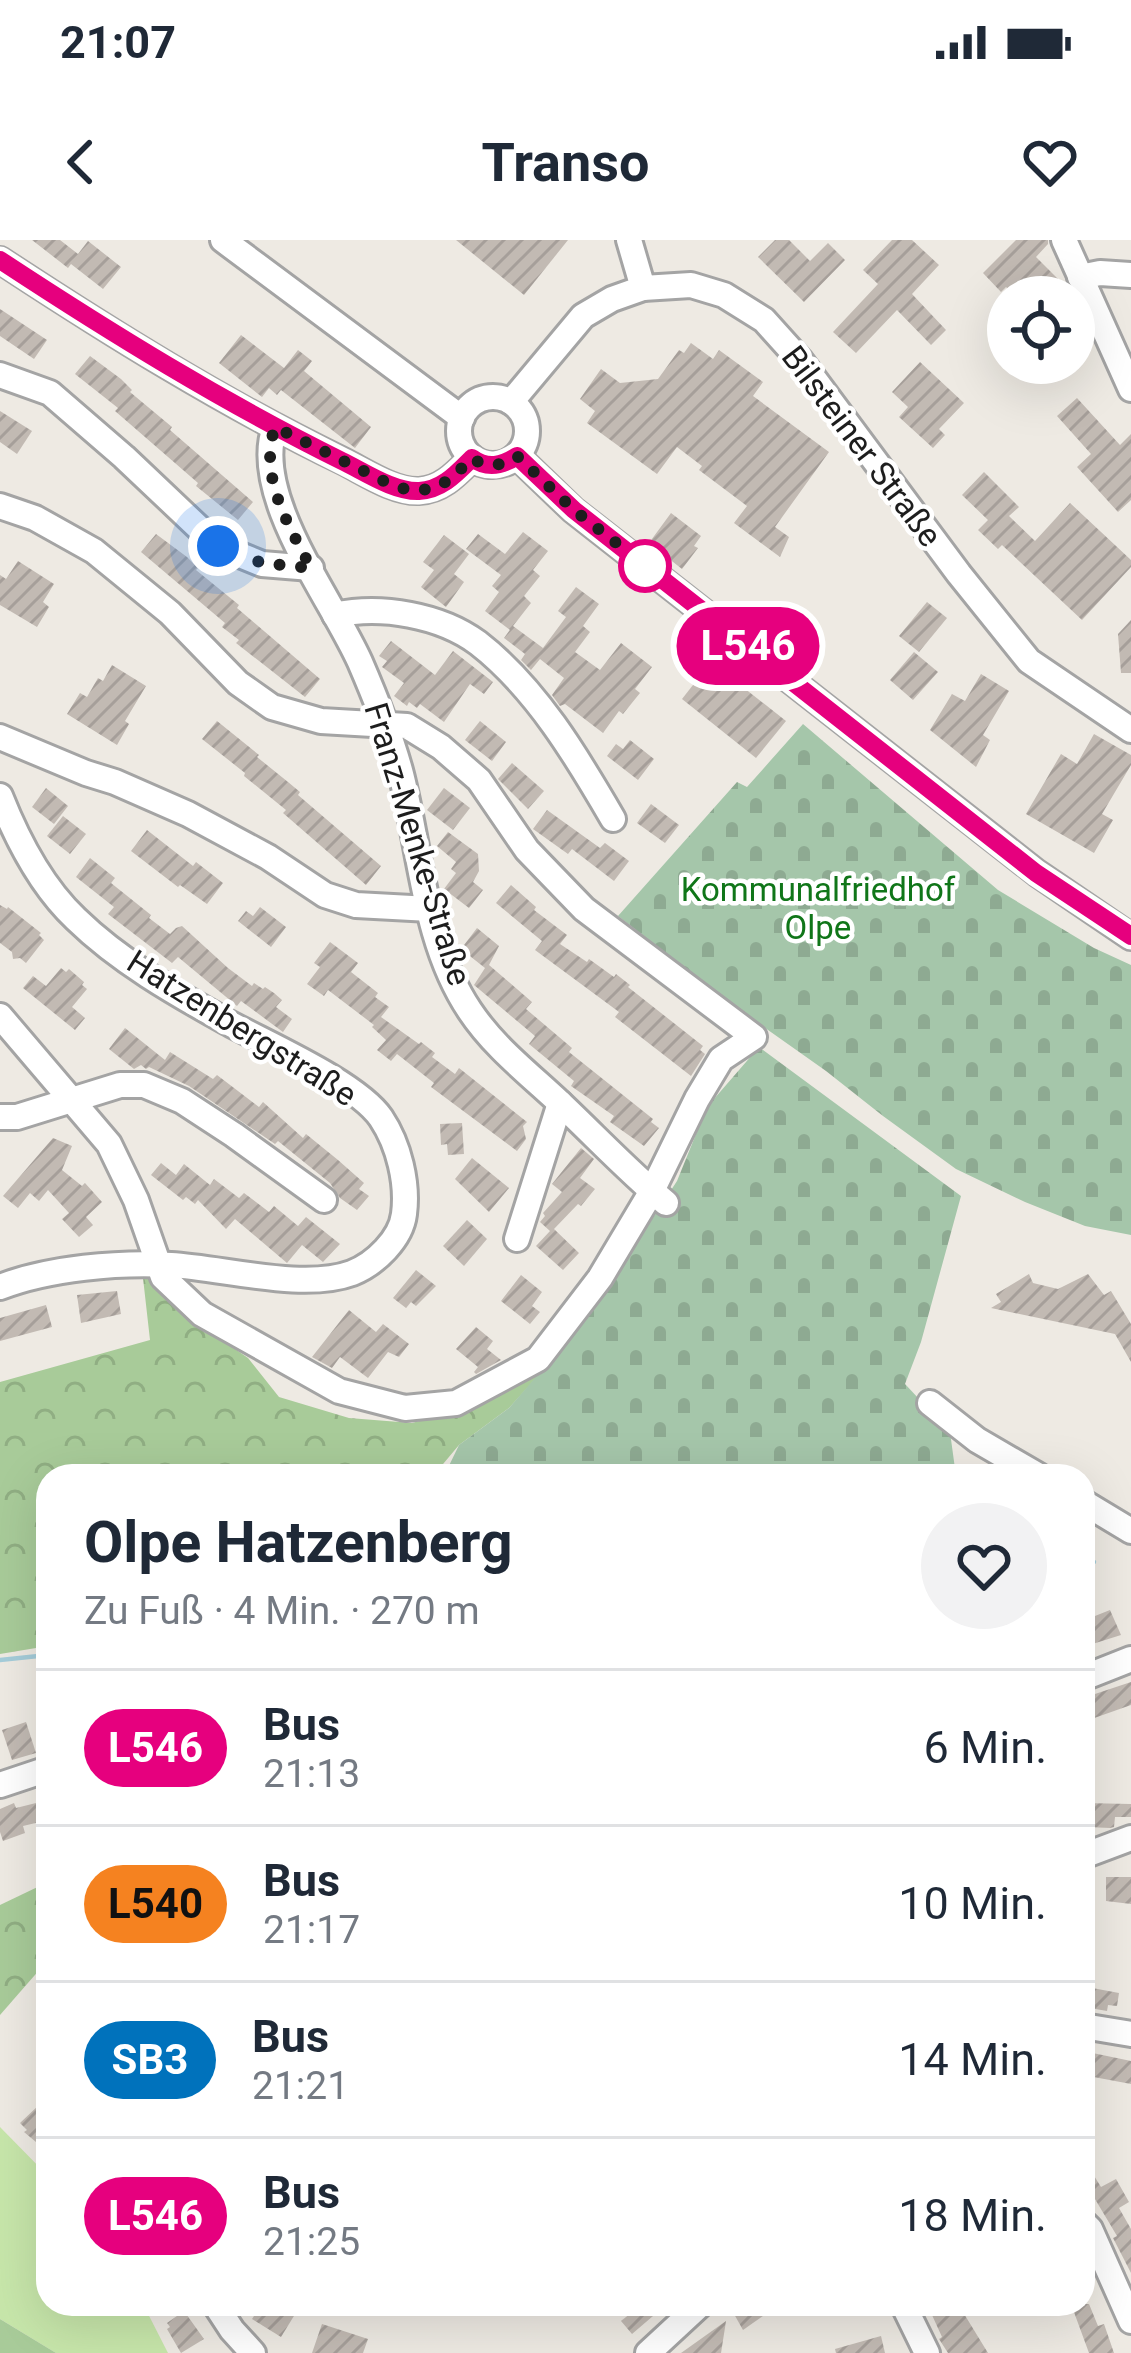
<!DOCTYPE html>
<html lang="de">
<meta charset="utf-8">
<style>
body{margin:0;font-family:Roboto,sans-serif;background:#f2f2f3;color:#1f2937;height:100vh;display:flex;flex-direction:column;font-size:45px;white-space:nowrap}
*{box-sizing:border-box;margin:0}
p{font-size:39px;color:#747a83}
.icon{flex:none;width:66px;height:66px;fill:none;stroke:currentColor;stroke-width:2;stroke-linecap:round;stroke-linejoin:round}
.map{position:relative;flex:1;overflow:hidden}
.details{position:absolute;left:36px;top:1224px;width:1059px;height:852px;display:flex;flex-direction:column;background:#fff;border-radius:36px;box-shadow:0 12px 48px #0002}
.details>*{flex:none}
.badge{padding:0 24px;border-radius:39px;font-size:42px;line-height:78px}
.controls{position:absolute;left:987px;top:36px;display:grid;gap:24px}
.controls a{display:grid;place-items:center;width:108px;height:108px;border-radius:50%;background:#fff;box-shadow:0 12px 48px #0002;font-size:60px}
.you{position:absolute;width:60px;height:60px;margin:-30px;border:9px solid #fff;border-radius:50%;background:#1a73e8;box-shadow:0 0 0 18px #1a73e833}
.map>.badge{position:absolute;translate:-50% -50%;box-shadow:0 0 0 6px #fff}
.round{display:grid;place-items:center;flex:none;width:126px;height:126px;border-radius:63px;background:#f2f2f3}
.head{display:flex;align-items:center;justify-content:space-between;height:204px;padding:0 48px}
h1{font-size:57px;font-weight:700;line-height:90px}
ul{padding:0;list-style:none}
li{display:flex;align-items:center;gap:36px;height:156px;padding:0 48px;border-top:3px solid #e0e1e3}
li div{flex:1}
li b{display:block;font-size:45px}
li em{font-style:normal}
li .badge{min-width:132px;font-weight:700;text-align:center}
.status{display:flex;justify-content:space-between;align-items:center;height:84px;padding:0 60px;background:#fff;direction:ltr}
.status svg{height:33px;fill:currentColor}
header{display:flex;justify-content:space-between;align-items:center;height:156px;padding:0 48px;background:#fff;font-size:54px;font-weight:700}
.map>svg:first-child{display:block}
.grass{fill:#c7e6aa}
.forest{fill:url(#forest-crowns)}
.cemetery{fill:url(#cemetery-stones)}
.lines{fill:none;stroke-linecap:round;stroke-linejoin:round}
.stream{stroke:#a5cdda;stroke-width:4.5}
.building{fill:url(#building-hatch)}
.minor-casing{stroke:#a4a4a4;stroke-width:30}
.minor{stroke:#fff;stroke-width:24}
.line-casing{stroke:#fff;stroke-width:27}
.line{stroke:#e6007e;stroke-width:18}
.walk{stroke:#1d1d1d;stroke-width:12;stroke-dasharray:0 21.6}
.stop-dot{fill:#fff;stroke:#e6007e;stroke-width:6}
.labels{text-anchor:middle;dominant-baseline:central;stroke-width:9;stroke-linejoin:round;paint-order:stroke}
.street-label{font-size:33px;fill:#1d1d1d;stroke:#fff}
.park-label{font-size:33px;fill:#107619;stroke:#fff}
</style>
<div class="status"><b>21:07</b><svg viewBox="0 0 49 12"><path d="M0 12V9h3v3zM5 12V6h3v6zM10 12V3h3v9zM15 12V0h3v12zM26 1h20v11H26zM47 4h2v5h-2z"/></svg></div>
<header><svg class="icon" aria-label="back" viewBox="0 0 24 24"><path d="M15 5l-7 7 7 7"/></svg>Transo<svg class="icon" aria-label="heart" viewBox="0 0 24 24"><path d="M12 20l-8-8c-3-5 5-10 8-4 3-6 11-1 8 4z"/></svg></header>
<div class="map">
<svg width="1131" height="2113" viewBox="0 0 1131 2113">
<defs>
<pattern id="forest-crowns" width="20" height="18" patternUnits="userSpaceOnUse" patternTransform="scale(3)"><rect width="20" height="18" fill="#a8cb99"/><path d="M2 6a3 3 0 1 1 6 0M12 15a3 3 0 1 1 6 0" fill="none" stroke="#90ae83"/></pattern>
<pattern id="cemetery-stones" width="16" height="16" patternUnits="userSpaceOnUse" patternTransform="scale(3)"><rect width="16" height="16" fill="#a5c6aa"/><path d="M2 7V4a2 2 0 0 1 4 0v3zM10 15v-3a2 2 0 0 1 4 0v3z" fill="#8eaa92"/></pattern>
<pattern id="building-hatch" width="6" height="6" patternUnits="userSpaceOnUse" patternTransform="scale(3)"><rect width="6" height="6" fill="#c2bab3"/><path d="M-1 1l2-2M0 6l6-6M5 7l2-2" fill="none" stroke="#a69f9a"/></pattern>
</defs>
<rect width="100%" height="100%" fill="#eeeae3"/>
<!-- grass -->
<polygon class="grass" points="0,1887 48,1936 48,2064 143,2064 168,2113 56,2113 0,2079"/>
<!-- forest -->
<g class="forest">
<polygon points="143,1038 152,1039 183,1073 248,1118 279,1157 349,1178 412,1183 463,1169 548,1125 509,1168 459,1205 433,1236 48,1236 48,1406 0,1414 0,1142 150,1100"/>
<polygon points="48,1642 48,1720 0,1775 0,1665"/>
<polygon points="0,2079 56,2113 0,2113"/>
</g>
<!-- cemetery -->
<g class="cemetery">
<polygon points="803,484 998,650 1094,708 1131,725 1131,995 1085,986 1025,962 956,929 883,876 826,831 734,766 618,676 737,542 747,547"/>
<polygon points="759,807 961,956 921,1102 905,1144 950,1192 956,1236 444,1236 459,1205 509,1168 588,1077 677,941 707,867"/>
</g>
<g class="lines">
<!-- stream -->
<g class="stream">
<polyline points="1083,1323 1094,1322"/>
<polyline points="0,1420 48,1415"/>
</g>
</g>
<!-- building -->
<g class="building">
<polygon points="32,0 60,0 78,14 88,1 121,27 103,49 71,24 68,28"/>
<polygon points="456,0 568,0 524,55"/>
<polygon points="775,0 789,0 810,21 828,3 845,20 804,62 758,17"/>
<polygon points="892,0 912,0 939,25 912,54 946,90 931,105 897,70 856,113 833,92 878,44 863,30"/>
<polygon points="1016,0 1048,0 1048,4 1036,17 1068,49 1072,57 1017,57 1006,47 1001,52 983,33"/>
<polygon points="0,69 47,100 34,119 0,96"/>
<polygon points="241,95 284,128 298,110 312,121 304,131 371,187 355,208 281,150 277,155 269,148 262,157 219,123"/>
<polygon points="691,103 713,119 719,110 763,142 753,156 829,212 775,287 789,297 780,317 734,283 747,266 699,230 702,226 677,207 657,234 587,183 595,171 580,159 601,129 620,143 658,139 679,110 684,113"/>
<polygon points="90,116 121,139 132,150 130,152 172,187 170,190 253,262 238,280 196,246 198,243 115,171 118,168 75,134"/>
<polygon points="920,122 964,163 939,189 945,195 933,208 899,177 908,167 892,152"/>
<polygon points="1077,158 1120,205 1131,194 1131,260 1118,272 1077,227 1091,214 1057,176"/>
<polygon points="0,171 32,191 17,214 0,202"/>
<polygon points="984,232 1019,267 1009,276 1035,301 1070,263 1131,320 1131,327 1082,380 1002,305 998,309 978,290 988,280 962,255"/>
<polygon points="671,273 701,296 694,306 698,308 682,329 649,303"/>
<polygon points="523,292 548,311 533,330 540,336 524,356 531,363 513,386 543,408 566,377 558,371 576,347 599,364 583,386 590,392 575,412 600,430 621,403 652,427 635,449 640,453 623,474 619,471 603,493 565,464 560,466 552,455 564,438 540,419 531,430 521,420 525,414 504,398 512,387 510,390 485,371 499,352 492,346 501,335 466,309 478,294 505,314"/>
<polygon points="156,294 187,317 198,328 196,330 239,365 237,368 320,439 305,457 236,403 239,400 222,387 225,383 141,312"/>
<polygon points="444,295 469,314 454,334 464,342 446,367 421,347 434,330 423,322"/>
<polygon points="18,321 54,344 43,362 49,367 37,387 0,365 0,335 6,339"/>
<polygon points="927,362 947,378 919,412 899,396"/>
<polygon points="1131,380 1131,433 1121,433 1118,394"/>
<polygon points="391,401 435,435 453,411 493,442 484,454 470,444 444,482 420,464 417,468 409,462 407,466 394,456 404,443 382,427 387,421 379,416"/>
<polygon points="914,412 938,432 913,460 890,440"/>
<polygon points="711,422 786,481 756,518 682,459"/>
<polygon points="112,425 146,446 125,481 129,484 117,505 67,474 80,453 87,457 98,438 103,441"/>
<polygon points="981,434 1009,451 983,495 990,500 976,527 930,490 952,454 965,461"/>
<polygon points="217,481 259,515 257,517 288,542 300,552 298,555 381,626 366,645 283,573 286,570 244,536 245,533 202,499"/>
<polygon points="480,481 506,502 492,521 465,500"/>
<polygon points="1094,494 1131,515 1131,525 1102,574 1113,580 1094,613 1026,574 1061,514 1077,524"/>
<polygon points="630,500 654,519 638,540 607,516 616,504 623,509"/>
<polygon points="512,523 544,551 528,569 498,539"/>
<polygon points="46,548 68,566 54,584 32,567"/>
<polygon points="444,548 470,568 453,590 427,570"/>
<polygon points="651,564 679,585 665,603 637,583"/>
<polygon points="547,570 600,608 605,603 629,621 614,641 572,609 568,614 533,589"/>
<polygon points="63,576 86,594 70,614 47,596"/>
<polygon points="147,590 193,626 196,622 223,643 207,664 180,645 178,647 131,611"/>
<polygon points="448,592 478,614 479,631 473,642 483,650 469,668 444,649 456,633 451,629 456,622 437,606"/>
<polygon points="90,618 115,638 111,643 151,675 149,678 170,694 176,688 182,686 228,728 252,746 254,743 263,749 265,747 274,753 282,760 276,767 292,779 283,792 241,761 237,766 178,717 172,723 108,674 114,667 76,637"/>
<polygon points="511,645 536,667 534,670 567,695 560,704 587,722 589,719 614,737 616,734 630,745 628,747 703,806 700,810 705,814 691,836 615,777 619,772 535,710 542,701 496,663"/>
<polygon points="0,665 7,669 8,667 41,693 39,695 44,700 26,723 20,718 13,719 12,712 0,703"/>
<polygon points="260,667 286,687 271,707 238,681 246,671 253,676"/>
<polygon points="477,688 499,706 489,725 532,762 526,769 572,808 569,812 653,879 651,882 659,888 644,906 610,882 614,876 571,846 574,841 529,804 535,796 474,745 485,728 461,709"/>
<polygon points="330,702 358,723 351,732 378,753 375,757 389,767 381,777 419,804 421,802 435,813 432,817 455,834 459,828 527,882 523,886 526,899 517,911 431,847 434,843 397,814 391,821 377,810 386,800 372,787 374,785 328,750 324,756 307,744 320,727 314,723"/>
<polygon points="61,728 66,732 69,729 84,742 82,745 87,749 72,767 85,778 75,790 23,748 33,736 46,746"/>
<polygon points="125,788 165,820 170,812 213,839 217,835 259,867 263,862 303,898 306,894 338,920 364,943 359,949 369,956 357,970 340,958 330,943 278,901 275,904 189,846 149,827 146,829 141,825 134,829 109,809"/>
<polygon points="462,883 464,914 448,915 447,904 441,905 440,884"/>
<polygon points="53,898 72,906 62,930 82,946 85,943 102,962 86,977 93,985 79,997 62,979 69,973 48,950 39,961 30,953 18,968 3,956"/>
<polygon points="581,908 594,919 580,938 595,949 581,966 578,964 554,989 579,1013 563,1030 536,1006 550,991 540,982 545,976 543,973 562,952 552,944"/>
<polygon points="472,918 509,948 489,972 455,939"/>
<polygon points="161,923 176,935 184,924 210,945 214,939 239,958 244,953 269,972 274,966 298,986 306,977 340,1004 323,1022 302,1005 287,1023 235,979 226,989 198,960 195,964 186,957 183,960 151,935"/>
<polygon points="467,980 487,999 464,1026 443,1006"/>
<polygon points="416,1030 436,1046 416,1066 411,1062 406,1068 393,1058"/>
<polygon points="1029,1034 1033,1043 1058,1049 1088,1034 1104,1055 1111,1051 1131,1084 1131,1122 1115,1094 991,1068 1001,1062 996,1054"/>
<polygon points="521,1035 542,1052 532,1066 540,1072 530,1084 501,1061"/>
<polygon points="117,1051 121,1074 81,1083 77,1055"/>
<polygon points="46,1065 52,1087 0,1101 0,1078"/>
<polygon points="349,1070 376,1092 383,1084 409,1104 399,1117 388,1112 368,1138 340,1117 332,1128 312,1117"/>
<polygon points="476,1087 493,1101 487,1109 501,1120 476,1134 474,1132 478,1127 456,1109"/>
<polygon points="1110,1370 1121,1395 1083,1407 1085,1380"/>
<polygon points="1131,1442 1131,1465 1083,1482 1083,1458"/>
<polygon points="26,1482 36,1513 12,1520 2,1490"/>
<polygon points="48,1560 48,1580 23,1586 25,1593 3,1601 0,1592 0,1569 14,1563 16,1568"/>
<polygon points="1083,1563 1131,1564 1131,1577 1115,1577 1114,1587 1110,1588 1088,1587 1089,1576 1083,1575"/>
<polygon points="1106,1637 1131,1637 1131,1664 1106,1661"/>
<polygon points="1087,1747 1119,1753 1117,1766 1108,1765 1107,1771 1084,1767"/>
<polygon points="1083,1811 1131,1821 1131,1844 1083,1835"/>
<polygon points="40,1864 48,1872 48,1912 24,1892 27,1890 20,1883"/>
<polygon points="1083,1918 1101,1947 1116,1939 1129,1962 1119,1968 1131,1989 1131,2033 1113,1998 1117,1996 1092,1954 1088,1956 1083,1948"/>
<polygon points="262,2064 286,2064 297,2071 281,2097 252,2079"/>
<polygon points="623,2064 667,2064 632,2094 621,2081 631,2073"/>
<polygon points="748,2064 780,2064 743,2090 734,2074"/>
<polygon points="927,2064 958,2064 988,2113 948,2113 939,2099 942,2097"/>
<polygon points="1071,2064 1089,2064 1098,2086 1104,2084 1114,2113 1089,2113"/>
<polygon points="184,2071 204,2099 181,2113 167,2089 170,2087 167,2083"/>
<polygon points="726,2081 721,2113 681,2113"/>
<polygon points="322,2084 368,2099 363,2113 312,2113"/>
<polygon points="881,2096 885,2113 836,2113 835,2109"/>
</g>
<g class="lines">
<defs>
<g id="minor">
<polyline points="223,0 462,178"/>
<polyline points="629,0 643,48"/>
<polyline points="1064,0 1131,149"/>
<path d="M0 20C111 93 223 163 343 221 365 232 394 252 419 251 442 250 457 233 472 218"/>
<polyline points="1080,37 1100,33 1131,35"/>
<polyline points="0,135 50,153 124,217 218,306 262,324 311,328"/>
<circle cx="493" cy="191" r="34"/>
<polyline points="511,162 583,76 612,59 643,48 691,45 724,55 764,80 800,120 959,334 1029,421 1131,490"/>
<path d="M275 187C250 255 332 359 360 422 376 459 391 496 401 534 421 612 424 703 470 771 494 807 528 833 559 862 595 896 629 932 666 963"/>
<polyline points="517,216 573,270 1037,633 1131,697"/>
<polyline points="0,266 35,278 94,311 170,373 238,443 272,467 321,481 407,486 441,507 479,540 527,610 584,669 754,797 721,819 697,859 652,951 600,1038 538,1119 456,1163 405,1168 339,1151 202,1074 163,1037 136,960 109,904 0,776"/>
<path d="M335 375C381 365 440 375 478 403 536 448 577 517 613 579"/>
<polyline points="0,497 86,533 115,542 188,574 268,617 325,655 356,665 430,669"/>
<path d="M0 556C17 599 42 647 76 679 119 721 175 753 227 782 267 804 357 843 381 878 399 905 408 943 404 974 401 999 375 1024 352 1033 303 1051 224 1028 171 1025 119 1022 49 1028 0 1047"/>
<polyline points="0,877 17,877 120,845 144,845 182,861 234,895 324,960"/>
<polyline points="517,999 560,863"/>
<polyline points="930,1163 977,1200 1039,1236"/>
<polyline points="1083,1262 1131,1291"/>
<polyline points="1083,1438 1131,1419"/>
<polyline points="0,1545 48,1529"/>
<polyline points="1083,1616 1131,1598"/>
<polyline points="1083,1786 1131,1794"/>
<polyline points="1083,1982 1090,1989 1131,2081"/>
<polyline points="215,2064 232,2090 253,2113"/>
<polyline points="903,2064 927,2113"/>
<polyline points="648,2113 701,2064"/>
</g>
</defs>
<!-- minor casing -->
<use href="#minor" class="minor-casing"/>
<!-- minor -->
<use href="#minor" class="minor"/>
</g>
<g class="lines">
<defs>
<path id="line" d="M0 20C111 93 223 162 342 221 365 232 394 252 419 251 442 250 457 233 472 218 487 229 502 226 517 216L574 270 1036 633 1131 696"/>
</defs>
<!-- line casing -->
<use href="#line" class="line-casing"/>
<!-- line -->
<use href="#line" class="line"/>
<!-- walk -->
<path class="walk" d="M218 306 262 323 311 328C289 286 258 236 275 187L396 247C435 256 446 244 472 218 487 229 502 226 517 216L574 270 647 327 645 326"/>
</g>
<!-- markers -->
<circle class="stop-dot" cx="645" cy="326" r="24"/>
<g class="labels">
<!-- street labels -->
<g class="street-label">
<text transform="translate(862 206) rotate(53)">Bilsteiner Straße</text>
<text transform="translate(418 604) rotate(73)">Franz-Menke-Straße</text>
<text transform="translate(242 788) rotate(32)">Hatzenbergstraße</text>
</g>
<!-- park labels -->
<g class="park-label">
<text x="818" y="649">Kommunalfriedhof<tspan x="818" dy="38">Olpe</tspan></text>
</g>
</g>
</svg>
<div class="controls">
<a><svg class="icon" aria-label="locate" viewBox="0 0 24 24"><circle cx="12" cy="12" r="6"/><path d="M12 2v4M12 18v4M2 12h4M18 12h4"/></svg></a>
</div>
<div class="you" style="left:218px;top:306px"></div>
<b class="badge" style="left:748px;top:406px;background:#e6007e;color:#fff">L546</b>
<section class="details">
<div class="head"><div><h1>Olpe Hatzenberg</h1><p>Zu Fuß · 4 Min. · 270 m</p></div><a class="round"><svg class="icon" aria-label="heart" viewBox="0 0 24 24"><path d="M12 20l-8-8c-3-5 5-10 8-4 3-6 11-1 8 4z"/></svg></a></div>
<ul>
<li><span class="badge" style="background:#e6007e;color:#fff">L546</span><div><b>Bus</b><p>21:13</p></div><em>6 Min.</em></li>
<li><span class="badge" style="background:#f58220;color:#111">L540</span><div><b>Bus</b><p>21:17</p></div><em>10 Min.</em></li>
<li><span class="badge" style="background:#0072bc;color:#fff">SB3</span><div><b>Bus</b><p>21:21</p></div><em>14 Min.</em></li>
<li><span class="badge" style="background:#e6007e;color:#fff">L546</span><div><b>Bus</b><p>21:25</p></div><em>18 Min.</em></li>
</ul>
</section>
</div>
